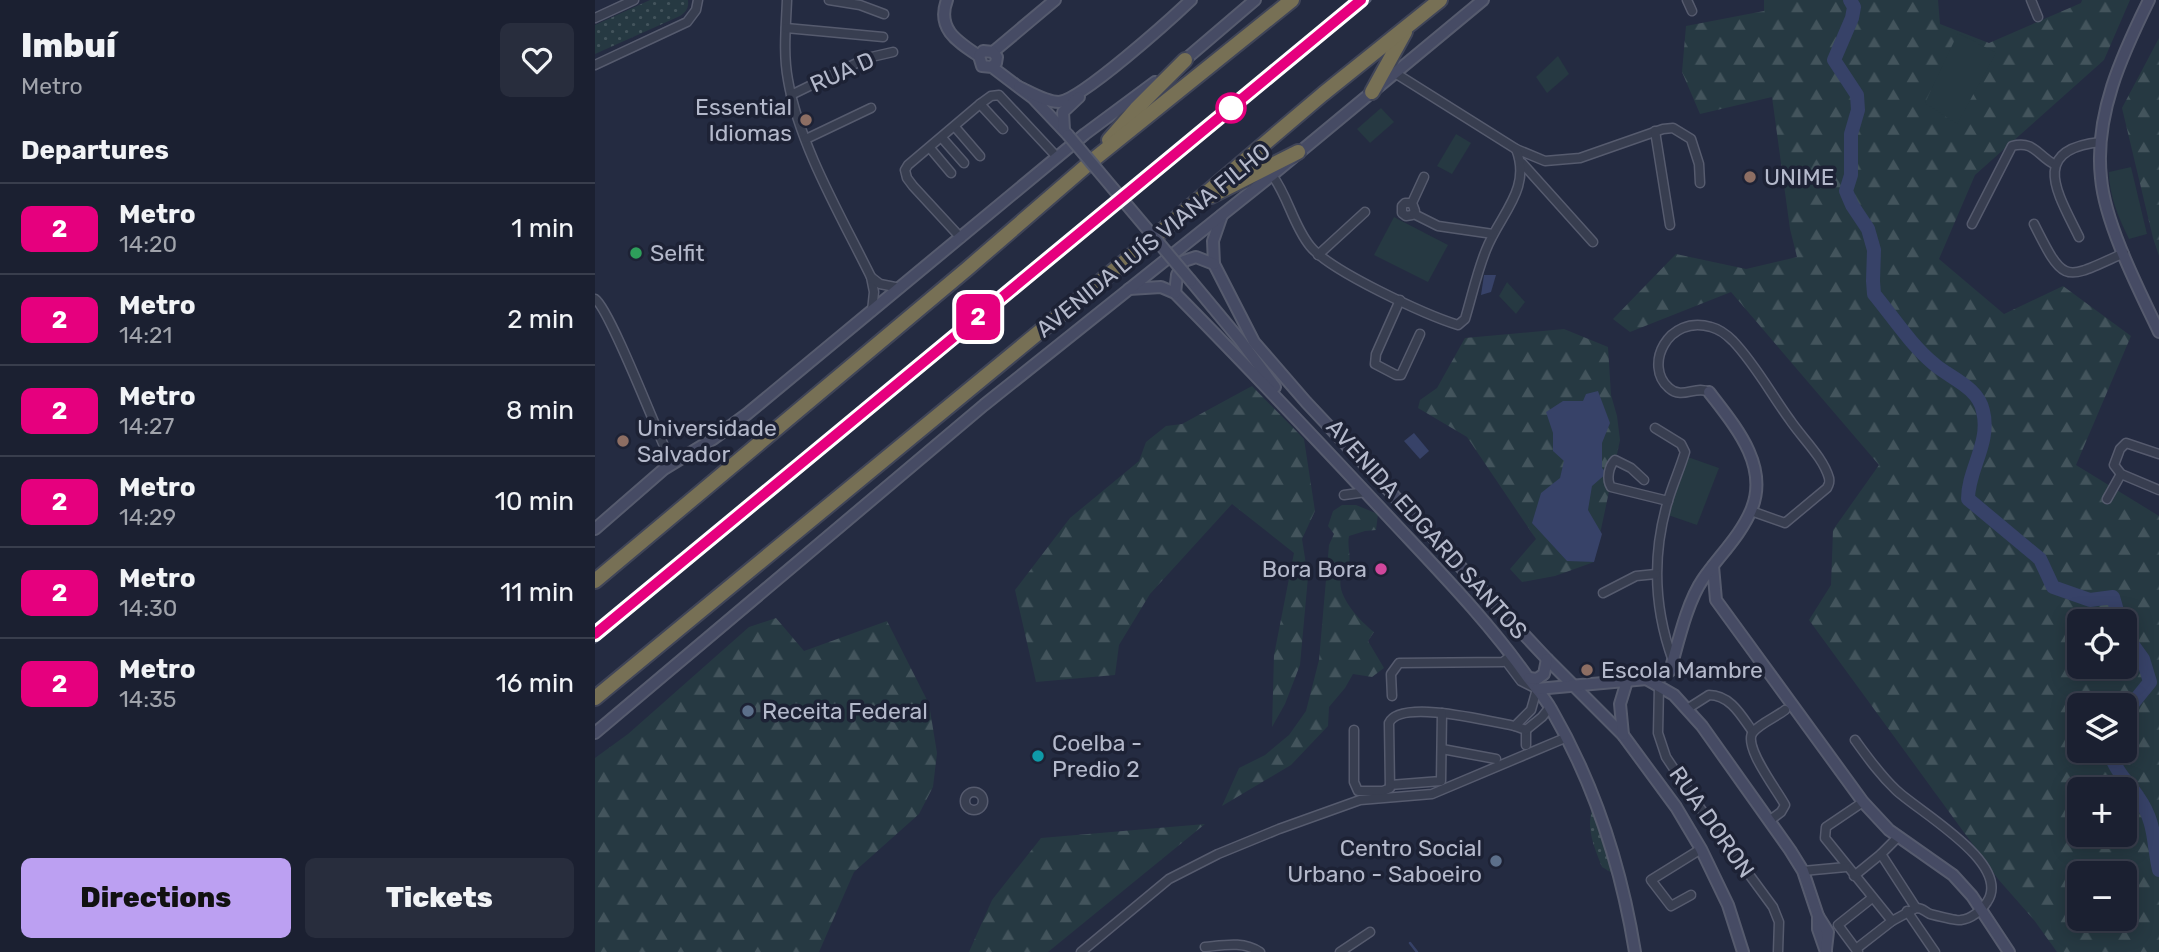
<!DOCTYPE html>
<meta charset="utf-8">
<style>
body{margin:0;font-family:Rubik,sans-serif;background:#282d3d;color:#f1f3f6;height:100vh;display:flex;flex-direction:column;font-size:26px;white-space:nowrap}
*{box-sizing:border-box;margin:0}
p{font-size:23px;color:#a0a3ab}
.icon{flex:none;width:38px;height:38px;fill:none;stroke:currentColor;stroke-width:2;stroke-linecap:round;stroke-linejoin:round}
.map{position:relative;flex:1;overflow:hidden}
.panel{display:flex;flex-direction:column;background:#1b2031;width:595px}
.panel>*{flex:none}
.badge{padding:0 14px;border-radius:10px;font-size:24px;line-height:46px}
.buttons{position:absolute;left:1472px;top:609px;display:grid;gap:14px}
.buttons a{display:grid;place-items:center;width:70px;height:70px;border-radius:10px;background:#1b2031;box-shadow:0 4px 18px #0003,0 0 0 2px #393e4d;font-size:35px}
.map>.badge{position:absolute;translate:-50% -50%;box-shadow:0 0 0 4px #fff}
h2{padding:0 21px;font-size:26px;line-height:63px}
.round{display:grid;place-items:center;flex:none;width:74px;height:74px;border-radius:10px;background:#282d3d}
.summary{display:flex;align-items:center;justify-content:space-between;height:119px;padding:0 21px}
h1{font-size:33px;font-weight:800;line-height:52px}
.action{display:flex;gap:14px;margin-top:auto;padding:14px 21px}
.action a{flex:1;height:80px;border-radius:10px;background:#bca0f2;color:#111;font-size:28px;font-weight:800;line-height:80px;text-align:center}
.action a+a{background:#282d3d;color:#f1f3f6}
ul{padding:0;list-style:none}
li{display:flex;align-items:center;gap:21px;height:91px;padding:0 21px;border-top:2px solid #393e4d}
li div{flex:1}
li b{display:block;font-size:26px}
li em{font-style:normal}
li .badge{min-width:77px;font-weight:700;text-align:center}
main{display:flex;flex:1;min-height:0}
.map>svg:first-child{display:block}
.grass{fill:url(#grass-dots)}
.forest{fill:url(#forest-firs);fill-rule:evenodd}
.pitch{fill:#263942}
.water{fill:#374268}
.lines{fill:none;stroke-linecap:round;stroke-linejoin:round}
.stream{stroke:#374268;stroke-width:2.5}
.river{stroke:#374268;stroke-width:14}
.street-casing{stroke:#565b6e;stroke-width:11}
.secondary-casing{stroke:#565b6e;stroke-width:14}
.highway-casing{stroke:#404558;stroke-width:18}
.street{stroke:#383e50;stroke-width:8}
.secondary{stroke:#464b64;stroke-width:10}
.highway{stroke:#777055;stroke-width:14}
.rail-casing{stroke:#5a6177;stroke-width:5}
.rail{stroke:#1d2235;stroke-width:2.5;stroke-dasharray:8;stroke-linecap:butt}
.secondary-bridge-casing{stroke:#565b6e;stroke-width:14;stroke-linecap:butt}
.secondary-bridge{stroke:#464b64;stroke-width:10}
.line-casing{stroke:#fff;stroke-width:16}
.line{stroke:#e6007e;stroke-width:10}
.stop-dot{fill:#fff;stroke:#e6007e;stroke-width:3.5}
.education-dot{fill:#8d6e63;stroke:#1d2235;stroke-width:2.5}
.leisure-dot{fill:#2e9e5b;stroke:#1d2235;stroke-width:2.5}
.hotel-dot{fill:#d1479c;stroke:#1d2235;stroke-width:2.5}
.service-dot{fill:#5c6f8a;stroke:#1d2235;stroke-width:2.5}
.culture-dot{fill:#0f9aa8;stroke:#1d2235;stroke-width:2.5}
.labels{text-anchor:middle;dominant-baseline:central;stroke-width:7;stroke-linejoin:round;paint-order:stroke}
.street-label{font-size:23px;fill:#b4b9cb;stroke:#1d2235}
.poi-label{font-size:23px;fill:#b4b9cb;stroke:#1d2235;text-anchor:start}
</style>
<main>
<section class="panel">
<div class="summary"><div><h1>Imbuí</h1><p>Metro</p></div><a class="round"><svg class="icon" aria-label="heart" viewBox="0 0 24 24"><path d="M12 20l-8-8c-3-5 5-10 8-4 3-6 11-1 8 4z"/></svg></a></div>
<h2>Departures</h2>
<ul>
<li><span class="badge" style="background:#e6007e;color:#fff">2</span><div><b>Metro</b><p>14:20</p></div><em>1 min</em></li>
<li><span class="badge" style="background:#e6007e;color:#fff">2</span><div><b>Metro</b><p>14:21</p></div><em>2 min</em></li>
<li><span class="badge" style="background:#e6007e;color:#fff">2</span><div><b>Metro</b><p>14:27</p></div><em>8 min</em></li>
<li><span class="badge" style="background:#e6007e;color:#fff">2</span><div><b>Metro</b><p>14:29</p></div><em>10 min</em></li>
<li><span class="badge" style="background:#e6007e;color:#fff">2</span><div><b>Metro</b><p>14:30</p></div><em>11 min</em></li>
<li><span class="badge" style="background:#e6007e;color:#fff">2</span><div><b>Metro</b><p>14:35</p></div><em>16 min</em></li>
</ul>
<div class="action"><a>Directions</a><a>Tickets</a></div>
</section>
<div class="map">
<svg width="1564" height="952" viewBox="0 0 1564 952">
<defs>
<pattern id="grass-dots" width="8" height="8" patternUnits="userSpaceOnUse" patternTransform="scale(1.75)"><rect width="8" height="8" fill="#263942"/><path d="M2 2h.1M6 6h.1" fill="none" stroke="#43545c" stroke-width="1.8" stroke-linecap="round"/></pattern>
<pattern id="forest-firs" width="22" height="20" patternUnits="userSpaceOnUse" patternTransform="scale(1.75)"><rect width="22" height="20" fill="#263942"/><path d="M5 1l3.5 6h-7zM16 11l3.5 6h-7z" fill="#43545c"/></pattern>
</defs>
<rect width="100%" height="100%" fill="#242b41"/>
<!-- grass -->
<g class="grass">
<path d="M55 0H93C94 8 91 12 85 16L0 54V25Z"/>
<path d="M997 810 1019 874 1007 867C1000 848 991 830 997 810Z"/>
</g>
<!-- forest -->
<g class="forest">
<path d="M1169 0H1343L1345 24 1394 43 1486 3 1487 0H1535L1509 60 1380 175 1344 259 1409 314 1468 286 1536 336 1481 465 1564 516V952H1462L1439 920 1403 879 1214 620 1236 585 1238 530 1284 465 1136 292 1035 332 1018 319 1081 254 1151 269 1202 257 1195 229 1177 97 1105 114 1087 72 1091 26 1169 11ZM1484 621H1530V667H1484ZM1484 705H1530V751H1484ZM1484 789H1530V835H1484ZM1484 873H1530V919H1484Z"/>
<polygon points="1564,38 1564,256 1558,238 1527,108"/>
<polygon points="969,329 1013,347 1016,395 1022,416 1025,440 999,562 960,576 927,582 915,569 941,539 872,437 823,408 825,400 842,388 870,338"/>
<polygon points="657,386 709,439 720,511 707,539 713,577 705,665 690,704 677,727 679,655 699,553 637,504 555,594 524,645 520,675 441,682 420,590 475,518 544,461 551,442 571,426 587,424"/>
<path d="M747 505H761L783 514 781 530 770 531 754 536C752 545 756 556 754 564 752 569 747 573 746 578 741 596 766 622 779 632L773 641 789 668 777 677 758 674 750 688 734 707 733 726 696 765 627 806 644 768 670 755 694 735 711 711 724 660 734 545 739 534 733 526 738 511Z"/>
<polygon points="181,618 209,651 292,621 334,704 342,753 338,787 324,814 259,872 224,952 0,952 0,758 33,734 154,627"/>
<polygon points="610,824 453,952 374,952 397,900 446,838"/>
</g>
<!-- pitch -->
<g class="pitch">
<polygon points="1363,33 1401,53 1362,124 1330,103"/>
<polygon points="963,56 974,74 952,93 941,77"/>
<polygon points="786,108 799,122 775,143 762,129"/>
<polygon points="861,134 876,143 857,174 842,166"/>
<path d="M1536 167 1552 234 1534 239C1524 219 1514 196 1514 172Z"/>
<polygon points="799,217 853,245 833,282 779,255"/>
<polygon points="912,282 930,302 921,314 904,296"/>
<polygon points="1090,456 1124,468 1102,525 1070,514"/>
</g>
<!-- water -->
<g class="water">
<polygon points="889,275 901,275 896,292 886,295"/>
<polygon points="1003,391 1015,423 1007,443 1007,468 1012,473 997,486 993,510 1007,534 999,562 972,561 937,523 946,493 965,478 969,461 958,451 958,433 951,412 968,401 988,401 991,394"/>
<polygon points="819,433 834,451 825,459 809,441"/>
</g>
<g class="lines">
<!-- stream -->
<polyline class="stream" points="815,943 822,952"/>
<!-- river -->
<g class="river">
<path d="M1255 0 1259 7 1257 18 1239 60 1262 95 1263 110 1256 134V175L1251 191 1257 205 1273 229 1279 250 1278 281 1279 294C1298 317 1316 345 1339 364 1355 378 1383 387 1388 411 1396 443 1373 469 1373 499L1445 559 1458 587 1495 600 1518 597 1525 621"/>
<polyline points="1530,634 1548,659 1555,682 1538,703 1530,734"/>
<path d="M1522 751 1518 761C1526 778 1533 782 1543 797 1561 822 1558 843 1564 870"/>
</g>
<defs>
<g id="street">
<path d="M192 0C191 26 188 54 193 80 204 145 247 218 276 277L279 292 277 311"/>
<polyline points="234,0 265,5 289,14"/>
<polyline points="1092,0 1097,11"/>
<polyline points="1436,0 1443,17"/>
<polyline points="0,18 39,0"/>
<polyline points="191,28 288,37"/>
<polyline points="0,65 92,22 101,10 103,0"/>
<polyline points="800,73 921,149 950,161 985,158 1068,129 1078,128 1096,139 1104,164 1105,183"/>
<polyline points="196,95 272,58 298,52"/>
<polyline points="385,104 408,129"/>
<polyline points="360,127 385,156"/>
<polyline points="1060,131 1075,225"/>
<polyline points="347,138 369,163"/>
<polyline points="211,139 276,108"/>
<polyline points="335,148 356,173"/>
<polyline points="927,163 998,242"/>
<path d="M677 175C693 196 698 225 715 246 735 271 831 315 863 325L870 319C877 296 882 272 891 250 905 214 937 189 921 149"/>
<polyline points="817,203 810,203 807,206 807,213 811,216 817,215 820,211 817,203 829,177"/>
<polyline points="819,214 843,226 898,234"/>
<path d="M1377 224 1417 146C1439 140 1443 156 1459 164"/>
<path d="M1439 224C1470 286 1469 280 1529 253"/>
<path d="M1484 237C1463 194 1433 149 1506 142"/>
<polyline points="366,238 318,186 312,178 310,170 313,165 385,104 396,96 404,95 462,157"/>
<polyline points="723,255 770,212"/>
<polyline points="276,277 285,284 305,288"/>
<path d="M0 299C14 308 59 424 70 448L73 458 69 469"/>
<polyline points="805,300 781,354 780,364 801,375 806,375 825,334"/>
<path d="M1114 392C1101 385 1087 400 1074 388 1048 366 1073 314 1116 327 1124 329 1132 335 1138 341 1160 364 1176 394 1195 420 1207 438 1228 457 1234 478 1235 484 1234 483 1232 488L1190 523 1156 511"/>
<path d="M1060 428 1086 444 1090 452C1085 469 1077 486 1072 504 1057 557 1059 609 1078 661"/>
<polyline points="1564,454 1531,443 1525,449 1519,465 1526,474 1564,490"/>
<path d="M1049 480 1036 468 1020 460C1014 466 1011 479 1016 487L1073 501"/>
<polyline points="749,495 771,492"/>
<polyline points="1512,499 1526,474"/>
<polyline points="1008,593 1041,576 1061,574"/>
<polyline points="911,661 926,681 942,689 936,710 920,726"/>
<polyline points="1064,687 1063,733 1071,757 1103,805 1178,907 1184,922 1183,952"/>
<polyline points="797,696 796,674 804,663 908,662 917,655"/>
<path d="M1092 709 1114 695C1136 695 1147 717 1158 732"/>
<path d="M759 730V782L763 791H788L795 788 794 723C805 698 897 722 920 726L931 730V745"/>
<polyline points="931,730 947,717 955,707"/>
<path d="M1260 740C1273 758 1285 775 1301 790 1324 812 1418 864 1392 902 1387 910 1376 919 1366 920 1362 921 1339 915 1335 914 1329 911 1328 908 1321 908L1297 921 1261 949"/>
<polyline points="847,749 901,759"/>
<polyline points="795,785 846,781 847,713"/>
<circle cx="379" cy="801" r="9"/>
<polyline points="1268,802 1231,827 1230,838 1297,921"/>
<path d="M1174 821 1186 812 1190 805C1183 791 1147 746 1158 732 1166 723 1181 717 1190 710"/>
<polyline points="1286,854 1321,908"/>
<polyline points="1208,871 1251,867"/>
<polyline points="1259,876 1286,854 1303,837"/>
<polyline points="1096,895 1076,906 1056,880 1106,849"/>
<polyline points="1312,911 1340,952"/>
<path d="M610 947C630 945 648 941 665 952"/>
<polyline points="486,952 574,879 623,854 684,829 765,800 837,794 970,738"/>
<polyline points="745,952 775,932"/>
<polyline points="1263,952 1243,925 1277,898"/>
</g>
<g id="secondary">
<path d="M352 0C341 29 363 42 384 56"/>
<path d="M1554 0C1527 55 1499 115 1506 178 1510 224 1544 290 1564 332"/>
<polyline points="398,52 460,0"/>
<polyline points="585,64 660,0"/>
<polyline points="397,67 401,63 402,57 398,52 388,51 384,56 387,66 397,67 438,98 473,135"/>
<path d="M424 87C435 92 451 102 464 102 486 100 576 19 596 0"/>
<polyline points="469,130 468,112 484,97"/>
<polyline points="627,215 618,241 619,264 659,342 711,402 952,659 1028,735 1081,807 1106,849 1133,905 1148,952"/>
<polyline points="596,281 645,340 680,387"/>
<path d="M534 289 566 287 580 293C651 365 720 438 788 511 839 566 891 618 934 679 941 688 950 698 956 709 1000 785 1026 865 1040 952"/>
<polyline points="580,293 582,275 589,261 601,257 619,264"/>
<polyline points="0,529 69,469 118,439 152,414 490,134 560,82"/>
<polyline points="1118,566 1121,600 1268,802 1294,830 1358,875 1377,896 1414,952"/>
<polyline points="934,678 942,679 949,674 952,659"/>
<polyline points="1051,679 1079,695 1107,726 1195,850 1208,871 1223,916 1223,929 1231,952"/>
<path d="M942 689 1063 678 1075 671C1083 643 1092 602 1108 579 1124 556 1147 534 1157 508 1174 464 1139 425 1114 392"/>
<polyline points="0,733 389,405 677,175 888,0"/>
<polyline points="1028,735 1025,704 1032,681"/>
<polyline points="1223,916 1233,932 1231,949"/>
</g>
<g id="highway">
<polyline points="777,92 810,32"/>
<polyline points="514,140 541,109 590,60"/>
<polyline points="616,196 703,152"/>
<polyline points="0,581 372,269 498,160 697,0"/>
<polyline points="0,698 568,230 728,94 845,0"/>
</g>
</defs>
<!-- street casing -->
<use href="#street" class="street-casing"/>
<!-- secondary casing -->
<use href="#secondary" class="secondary-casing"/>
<!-- highway casing -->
<use href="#highway" class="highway-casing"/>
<!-- street -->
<use href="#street" class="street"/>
<!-- secondary -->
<use href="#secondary" class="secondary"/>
<!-- highway -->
<use href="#highway" class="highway"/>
<defs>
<polyline id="rail" points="0,641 774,0"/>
</defs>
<!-- rail casing -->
<use href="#rail" class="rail-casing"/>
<!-- rail -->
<use href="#rail" class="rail"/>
<defs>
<polyline id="secondary-bridge" points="473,135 596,281"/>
</defs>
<!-- secondary-bridge casing -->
<use href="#secondary-bridge" class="secondary-bridge-casing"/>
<!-- secondary-bridge -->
<use href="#secondary-bridge" class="secondary-bridge"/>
</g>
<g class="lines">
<defs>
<polyline id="line" points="0,634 766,0"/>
</defs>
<!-- line casing -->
<use href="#line" class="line-casing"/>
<!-- line -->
<use href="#line" class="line"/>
</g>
<!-- markers -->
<circle class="stop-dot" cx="636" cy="108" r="14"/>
<g class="education-dot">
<circle cx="211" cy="120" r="7"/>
<circle cx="1155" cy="177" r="7"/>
<circle cx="28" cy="441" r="7"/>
<circle cx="992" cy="670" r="7"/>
</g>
<circle class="leisure-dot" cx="41" cy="253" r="7"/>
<circle class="hotel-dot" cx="786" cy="569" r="7"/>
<g class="service-dot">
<circle cx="153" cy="711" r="7"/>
<circle cx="901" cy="861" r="7"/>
</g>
<circle class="culture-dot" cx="443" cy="756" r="7"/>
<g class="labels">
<!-- street labels -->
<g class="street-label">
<text transform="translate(247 72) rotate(-24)">RUA D</text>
<text transform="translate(558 240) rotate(-39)">AVENIDA LUÍS VIANA FILHO</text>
<text transform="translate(832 529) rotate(48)">AVENIDA EDGARD SANTOS</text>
<text transform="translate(1117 822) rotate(55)">RUA DORON</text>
</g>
<!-- poi labels -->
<g class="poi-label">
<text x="197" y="107" text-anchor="end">Essential<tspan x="197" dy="26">Idiomas</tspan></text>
<text x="1169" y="177">UNIME</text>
<text x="55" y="253">Selfit</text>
<text x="42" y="428">Universidade<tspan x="42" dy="26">Salvador</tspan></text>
<text x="772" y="569" text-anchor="end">Bora Bora</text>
<text x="1006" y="670">Escola Mambre</text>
<text x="167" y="711">Receita Federal</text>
<text x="457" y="743">Coelba -<tspan x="457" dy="26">Predio 2</tspan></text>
<text x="887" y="848" text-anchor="end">Centro Social<tspan x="887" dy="26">Urbano - Saboeiro</tspan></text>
</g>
</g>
</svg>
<div class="buttons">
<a><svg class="icon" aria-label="locate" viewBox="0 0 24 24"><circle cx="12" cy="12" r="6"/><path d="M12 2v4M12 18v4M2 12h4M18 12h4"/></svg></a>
<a><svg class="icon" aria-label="layers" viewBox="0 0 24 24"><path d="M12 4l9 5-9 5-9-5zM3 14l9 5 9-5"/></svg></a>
<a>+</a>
<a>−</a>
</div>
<b class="badge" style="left:383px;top:317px;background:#e6007e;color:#fff">2</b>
</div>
</main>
